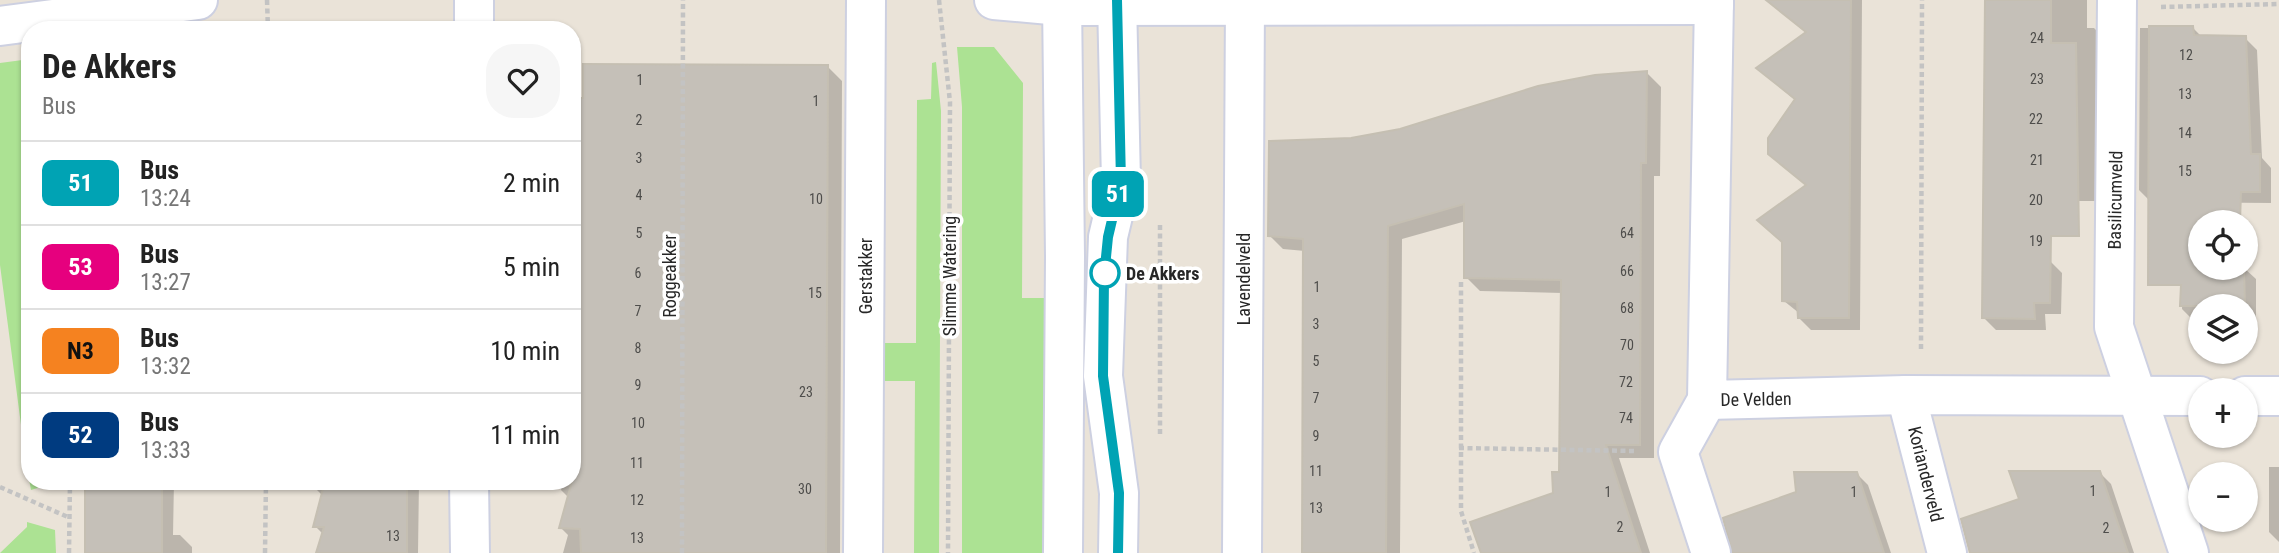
<!DOCTYPE html>
<meta charset="utf-8">
<style>
body{margin:0;font-family:"Roboto Condensed",sans-serif;background:#f6f6f6;color:#222;height:100vh;display:flex;flex-direction:column;font-size:26px;white-space:nowrap}
*{box-sizing:border-box;margin:0}
p{font-size:23px;color:#767676}
.icon{flex:none;width:38px;height:38px;fill:none;stroke:currentColor;stroke-width:2;stroke-linecap:round;stroke-linejoin:round}
.map{position:relative;flex:1;overflow:hidden}
.panel{position:absolute;left:21px;top:21px;width:560px;height:469px;display:flex;flex-direction:column;background:#fff;border-radius:28px;box-shadow:0 2px 5px #0004}
.panel>*{flex:none}
.badge{padding:0 14px;border-radius:10px;font-size:24px;line-height:46px}
.tools{position:absolute;left:2188px;top:210px;display:grid;gap:14px}
.tools a{display:grid;place-items:center;width:70px;height:70px;border-radius:50%;background:#fff;box-shadow:0 2px 5px #0004;font-size:35px}
.map>.badge{position:absolute;translate:-50% -50%;box-shadow:0 0 0 4px #fff}
.round{display:grid;place-items:center;flex:none;width:74px;height:74px;border-radius:28px;background:#f6f6f6}
.head{display:flex;align-items:center;justify-content:space-between;height:119px;padding:0 21px}
h1{font-size:33px;font-weight:700;line-height:52px}
ul{padding:0;list-style:none}
li{display:flex;align-items:center;gap:21px;height:84px;padding:0 21px;border-top:2px solid #e0e0e0}
li div{flex:1}
li b{display:block;font-size:26px}
li em{font-style:normal}
li .badge{min-width:77px;font-weight:700;text-align:center}
.map>svg:first-child{display:block}
.green{fill:#ace293}
.shadow{fill:#0003}
.building{fill:#c5c0b8;stroke:#c5bfb2;stroke-width:2}
.lines{fill:none;stroke-linecap:round;stroke-linejoin:round}
.minor-casing{stroke:#cdd0e1;stroke-width:42}
.path{stroke:#c3c3c3;stroke-width:4.5;stroke-dasharray:5 3.5;stroke-linecap:butt}
.minor{stroke:#fff;stroke-width:38}
.line-casing{stroke:#fff;stroke-width:16}
.line{stroke:#00a3b4;stroke-width:10}
.stop-dot{fill:#fff;stroke:#00a3b4;stroke-width:3.5}
.labels{text-anchor:middle;dominant-baseline:central;stroke-width:7;stroke-linejoin:round;paint-order:stroke}
.number-label{font-size:14px;fill:#4e4d4b}
.street-label{font-size:18px;fill:#272727;stroke:#fff}
.stop-label{font-size:18px;font-weight:bold;fill:#272727;stroke:#fff;text-anchor:start}
</style>
<div class="map">
<svg width="2279" height="553" viewBox="0 0 2279 553">
<rect width="100%" height="100%" fill="#eae3d8"/>
<!-- green -->
<g class="green">
<polygon points="957,47 994,47 1023,83 1022,298 1049,298 1047,553 962,553 962,107"/>
<polygon points="30,59 30,481 60,481 31,490 26,463 0,265 0,63"/>
<polygon points="936,62 941,111 939,553 914,553 915,381 880,381 881,343 916,343 917,100 931,99 932,63"/>
<polygon points="27,522 55,530 56,553 0,553 27,527"/>
</g>
<!-- shadow -->
<g class="shadow">
<polygon points="1770,0 1862,0 1860,330 1811,330 1799,318 1799,313 1784,301 1807,186 1769,153 1796,101 1759,69 1807,34"/>
<polygon points="1986,0 2087,0 2087,28 2094,28 2106,40 2105,201 2038,201 2050,261 2062,273 2061,314 2045,314 2046,330 1996,330 1984,318"/>
<polygon points="2140,28 2193,28 2202,37 2245,38 2257,50 2262,158 2271,168 2271,203 2151,202 2139,190"/>
<polygon points="827,66 842,81 840,553 563,553 568,535 561,528 569,498 561,490 563,481 572,481"/>
<polygon points="1647,73 1661,87 1660,176 1654,176 1654,458 1619,458 1650,553 1482,553 1555,494 1561,474 1562,293 1480,291 1466,277 1466,221 1402,239 1400,553 1304,553 1305,251 1283,249 1269,235 1351,140"/>
<polygon points="2183,265 2244,268 2256,279 2256,322 2245,322 2245,306 2200,306 2200,321 2194,321 2182,309"/>
<polygon points="2269,467 2279,467 2279,542 2269,532"/>
<polygon points="2099,472 2111,484 2134,553 1973,553"/>
<polygon points="1857,474 1868,485 1891,553 1733,553"/>
<polygon points="87,481 174,481 173,535 180,535 192,547 192,553 87,553"/>
<polygon points="317,481 419,481 418,553 318,553 324,535 315,526 323,496 315,488"/>
</g>
<!-- building -->
<g class="building">
<polygon points="1766,0 1851,0 1849,318 1798,318 1797,302 1782,301 1782,242 1757,220 1806,185 1768,154 1768,138 1795,99 1756,68 1806,32"/>
<polygon points="1985,0 2051,0 2051,43 2076,43 2079,236 2051,236 2050,303 2034,303 2035,319 1982,318"/>
<polygon points="2149,26 2193,26 2194,35 2246,36 2251,154 2260,154 2260,192 2241,192 2240,222 2200,222 2200,268 2244,268 2245,306 2180,306 2181,285 2148,285"/>
<polygon points="583,64 828,65 826,553 581,553 580,529 559,528 572,481 572,98 583,98"/>
<polygon points="1647,71 1646,163 1641,163 1640,445 1606,445 1641,553 1481,553 1470,522 1553,493 1552,472 1559,472 1561,280 1464,278 1464,204 1388,226 1386,553 1302,553 1303,239 1268,236 1269,141 1351,138 1400,129 1538,86 1595,75"/>
<polygon points="2009,471 2100,471 2128,553 1970,553 1961,519 2019,499"/>
<polygon points="1794,472 1857,472 1884,553 1732,553 1723,518 1796,492"/>
<rect x="85" y="481" width="77" height="72"/>
<polygon points="325,481 407,481 407,553 316,553 324,527 313,527"/>
</g>
<g class="lines">
<defs>
<g id="minor">
<polyline points="994,0 1061,6 1714,5"/>
<polyline points="1062,0 1065,256 1063,553"/>
<polyline points="1117,0 1121,182 1108,237 1103,376 1119,493 1118,553"/>
<polyline points="1714,0 1707,400 1906,395 2200,396"/>
<polyline points="2117,0 2114,327 2189,553"/>
<polyline points="0,26 198,0"/>
<polyline points="474,30 474,0"/>
<polyline points="1906,395 1947,553"/>
<polyline points="2245,396 2279,396"/>
<polyline points="1707,400 1678,452 1711,553"/>
<polyline points="469,481 470,553"/>
<polyline points="863,553 866,0"/>
<polyline points="1242,553 1245,0"/>
</g>
</defs>
<!-- minor casing -->
<use href="#minor" class="minor-casing"/>
<!-- path -->
<g class="path">
<polyline points="267,0 268,30"/>
<polyline points="939,0 950,102 948,553"/>
<polyline points="2161,7 2279,4"/>
<polyline points="1160,225 1160,437"/>
<polyline points="1461,282 1461,511 1474,553"/>
<polyline points="1921,349 1922,0"/>
<polyline points="1459,448 1635,451"/>
<polyline points="0,487 70,518"/>
<polyline points="69,553 70,481"/>
<polyline points="265,553 266,481"/>
<polyline points="682,553 683,0"/>
</g>
<!-- minor -->
<use href="#minor" class="minor"/>
</g>
<g class="lines">
<defs>
<polyline id="line" points="1117,0 1121,182 1108,237 1104,277 1103,376 1119,493 1118,553"/>
</defs>
<!-- line casing -->
<use href="#line" class="line-casing"/>
<!-- line -->
<use href="#line" class="line"/>
</g>
<!-- markers -->
<circle class="stop-dot" cx="1105" cy="273" r="14"/>
<g class="labels">
<!-- number labels -->
<g class="number-label">
<text x="2037" y="38">24</text>
<text x="2186" y="55">12</text>
<text x="2037" y="79">23</text>
<text x="640" y="80">1</text>
<text x="2185" y="94">13</text>
<text x="816" y="101">1</text>
<text x="2036" y="119">22</text>
<text x="639" y="120">2</text>
<text x="2185" y="133">14</text>
<text x="639" y="158">3</text>
<text x="2037" y="160">21</text>
<text x="2185" y="171">15</text>
<text x="639" y="195">4</text>
<text x="816" y="199">10</text>
<text x="2036" y="200">20</text>
<text x="639" y="233">5</text>
<text x="1627" y="233">64</text>
<text x="2036" y="241">19</text>
<text x="1627" y="271">66</text>
<text x="638" y="273">6</text>
<text x="1317" y="287">1</text>
<text x="815" y="293">15</text>
<text x="1627" y="308">68</text>
<text x="638" y="311">7</text>
<text x="1316" y="324">3</text>
<text x="1627" y="345">70</text>
<text x="638" y="348">8</text>
<text x="1316" y="361">5</text>
<text x="1626" y="382">72</text>
<text x="638" y="385">9</text>
<text x="806" y="392">23</text>
<text x="1316" y="398">7</text>
<text x="1626" y="418">74</text>
<text x="638" y="423">10</text>
<text x="1316" y="436">9</text>
<text x="637" y="463">11</text>
<text x="1316" y="471">11</text>
<text x="805" y="489">30</text>
<text x="2093" y="491">1</text>
<text x="1608" y="492">1</text>
<text x="1854" y="492">1</text>
<text x="637" y="500">12</text>
<text x="1316" y="508">13</text>
<text x="1620" y="527">2</text>
<text x="2106" y="528">2</text>
<text x="393" y="536">13</text>
<text x="637" y="538">13</text>
</g>
<!-- street labels -->
<g class="street-label">
<text transform="translate(2115 200) rotate(-89)">Basilicumveld</text>
<text transform="translate(669 276) rotate(-90)">Roggeakker</text>
<text transform="translate(865 276) rotate(-90)">Gerstakker</text>
<text transform="translate(949 276) rotate(-90)">Slimme Watering</text>
<text transform="translate(1243 279) rotate(-90)">Lavendelveld</text>
<text transform="translate(1756 399) rotate(-1)">De Velden</text>
<text transform="translate(1926 474) rotate(76)">Korianderveld</text>
</g>
<!-- stop labels -->
<g class="stop-label">
<text x="1126" y="273">De Akkers</text>
</g>
</g>
</svg>
<div class="tools">
<a><svg class="icon" aria-label="locate" viewBox="0 0 24 24"><circle cx="12" cy="12" r="6"/><path d="M12 2v4M12 18v4M2 12h4M18 12h4"/></svg></a>
<a><svg class="icon" aria-label="layers" viewBox="0 0 24 24"><path d="M12 4l9 5-9 5-9-5zM3 14l9 5 9-5"/></svg></a>
<a>+</a>
<a>−</a>
</div>
<b class="badge" style="left:1118px;top:194px;background:#00a3b4;color:#fff">51</b>
<section class="panel">
<div class="head"><div><h1>De Akkers</h1><p>Bus</p></div><a class="round"><svg class="icon" aria-label="heart" viewBox="0 0 24 24"><path d="M12 20l-8-8c-3-5 5-10 8-4 3-6 11-1 8 4z"/></svg></a></div>
<ul>
<li><span class="badge" style="background:#00a3b4;color:#fff">51</span><div><b>Bus</b><p>13:24</p></div><em>2 min</em></li>
<li><span class="badge" style="background:#e6007e;color:#fff">53</span><div><b>Bus</b><p>13:27</p></div><em>5 min</em></li>
<li><span class="badge" style="background:#f58220;color:#111">N3</span><div><b>Bus</b><p>13:32</p></div><em>10 min</em></li>
<li><span class="badge" style="background:#003b80;color:#fff">52</span><div><b>Bus</b><p>13:33</p></div><em>11 min</em></li>
</ul>
</section>
</div>
